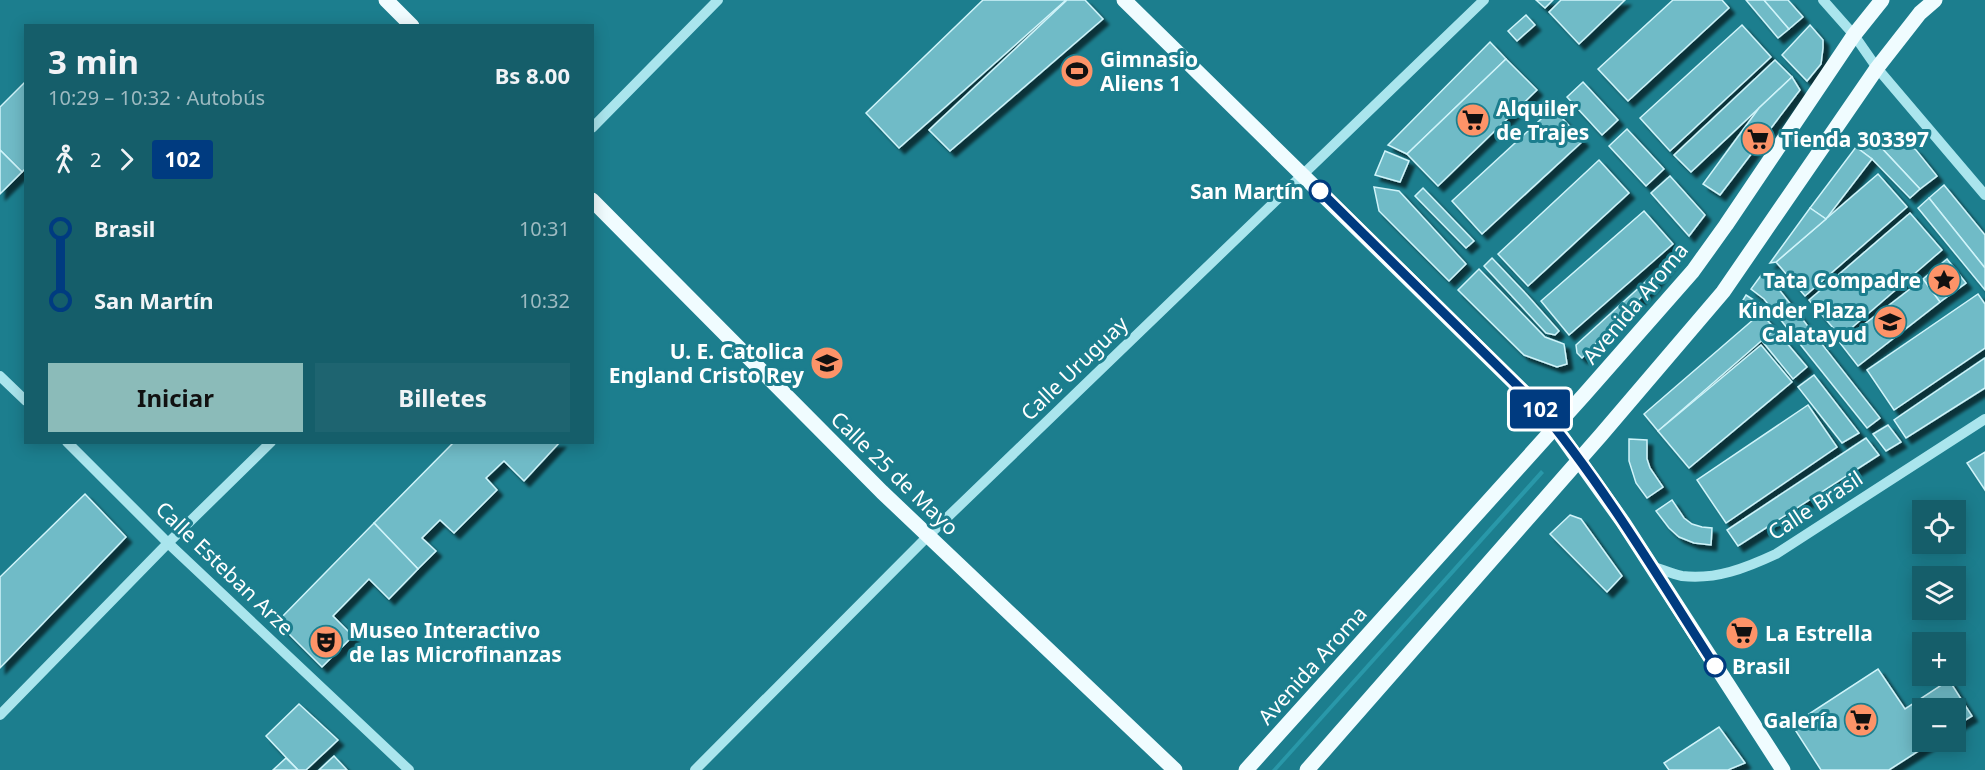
<!DOCTYPE html>
<html lang="es">
<meta charset="utf-8">
<style>
body{margin:0;font-family:"Noto Sans",sans-serif;background:#1e6470;color:#f1f3f6;height:100vh;display:flex;flex-direction:column;font-size:22px;white-space:nowrap}
*{box-sizing:border-box;margin:0}
p{font-size:20px;color:#9dbac1}
.icon{flex:none;width:33px;height:33px;fill:none;stroke:currentColor;stroke-width:2;stroke-linecap:round;stroke-linejoin:round}
.map{position:relative;flex:1;overflow:hidden}
.panel{position:absolute;left:24px;top:24px;width:570px;height:420px;display:flex;flex-direction:column;background:#155e6a;border-radius:0px;box-shadow:0 3px 15px #0003}
.panel>*{flex:none}
.badge{padding:0 12px;border-radius:4px;font-size:21px;line-height:39px}
.controls{position:absolute;left:1912px;top:500px;display:grid;gap:12px}
.controls a{display:grid;place-items:center;width:54px;height:54px;border-radius:0px;background:#155e6a;box-shadow:0 3px 15px #0003;font-size:30px}
.map>.badge{position:absolute;translate:-50% -50%;box-shadow:0 0 0 3px #fff}
.legs{display:flex;align-items:center;gap:9px;height:66px;padding:0 24px;font-size:20px}
.legs p{margin-inline-start:auto}
.overview{display:flex;align-items:center;justify-content:space-between;height:102px;padding:0 24px}
h1{font-size:33px;font-weight:700;line-height:45px}
.action{display:flex;gap:12px;margin-top:auto;padding:12px 24px}
.action a{flex:1;height:69px;border-radius:0px;background:#8bbbb9;color:#111;font-size:24px;font-weight:700;line-height:69px;text-align:center}
.action a+a{background:#1e6470;color:#f1f3f6}
ul{padding:0 24px;list-style:none}
li{display:flex;align-items:center;gap:21px;height:72px;font-size:22px}
li i{display:grid;place-items:center;width:9px;height:100%;margin:0 8px;background:currentColor}
li i::after{content:'';width:15px;height:15px;margin:-8px;border:4px solid;border-radius:50%;background:#155e6a}
li p{margin-inline-start:auto}
li:first-child i{background:linear-gradient(#0000 50%,currentColor 0)}
li:last-child i{background:linear-gradient(currentColor 50%,#0000 0)}
.map>svg:first-child{display:block}
.green{fill:#2998a9}
.building{fill:#70bbc7;stroke:#d0f4fa;stroke-width:1.5;filter:url(#shadow)}
.lines{fill:none;stroke-linecap:round;stroke-linejoin:round}
.minor{stroke:#aae5ed;stroke-width:10}
.major{stroke:#f0fcff;stroke-width:15}
.line-1-casing{stroke:#fff;stroke-width:14}
.line-1{stroke:#003b80;stroke-width:9}
.stop-1-dot{fill:#fff;stroke:#003b80;stroke-width:3}
.labels{text-anchor:middle;dominant-baseline:central;stroke-width:6;stroke-linejoin:round;paint-order:stroke}
.poi-label{font-size:21px;font-weight:bold;fill:#fff;stroke:#1c7e8e;text-anchor:start}
.stop-label{font-size:21px;font-weight:bold;fill:#fff;stroke:#1c7e8e;text-anchor:end}
.street-label{font-size:21px;fill:#fff;stroke:#1c7e8e}
</style>
<div class="map">
<svg width="1985" height="770" viewBox="0 0 1985 770">
<defs>
<filter id="shadow"><feDropShadow dx="5.5" dy="5.5" stdDeviation="1.5" flood-color="#0009"/></filter>
</defs>
<rect width="100%" height="100%" fill="#1c7e8e"/>
<!-- green -->
<polygon class="green" points="1541,470 1544,473 1277,770 1272,770"/>
<!-- building -->
<g class="building">
<polygon points="983,0 1066,0 899,148 866,113"/>
<polygon points="1067,0 1085,0 1103,19 950,151 929,130"/>
<polygon points="1536,0 1553,0 1545,8"/>
<polygon points="1561,0 1625,0 1579,44 1549,12"/>
<polygon points="1673,0 1722,0 1729,8 1628,101 1598,69"/>
<polygon points="1746,0 1764,0 1789,29 1778,38"/>
<polygon points="1764,0 1788,0 1803,17 1789,29"/>
<polygon points="1526,15 1535,25 1517,41 1508,31"/>
<polygon points="1742,25 1771,57 1670,151 1640,118"/>
<polygon points="1810,25 1823,40 1823,48 1821,64 1807,81 1782,55"/>
<polygon points="1490,42 1506,59 1407,154 1388,145"/>
<polygon points="1506,59 1537,90 1438,186 1407,154"/>
<polygon points="1775,60 1792,77 1691,172 1674,155"/>
<polygon points="1792,77 1800,90 1720,195 1703,184 1759,108"/>
<polygon points="26,81 26,168 22,172 0,150 0,107"/>
<polygon points="1583,82 1618,120 1602,135 1567,97"/>
<polygon points="1553,108 1583,141 1482,234 1452,201"/>
<polygon points="1627,129 1664,169 1646,186 1609,146"/>
<polygon points="1877,131 1893,134 1916,150 1937,176 1920,189 1876,142 1866,138"/>
<polygon points="1866,138 1876,142 1920,189 1910,198 1872,159 1856,147"/>
<polygon points="1856,147 1872,159 1826,219 1810,208"/>
<polygon points="0,150 22,172 0,194"/>
<polygon points="1385,151 1409,161 1400,182 1375,175"/>
<polygon points="1599,160 1629,193 1528,286 1498,254"/>
<polygon points="1878,174 1907,207 1805,296 1776,262"/>
<polygon points="1670,176 1705,215 1689,236 1651,193"/>
<polygon points="1944,185 1985,235 1985,268 1929,198"/>
<polygon points="1374,187 1399,191 1466,264 1449,281 1379,211"/>
<polygon points="1423,188 1474,241 1466,248 1415,196"/>
<polygon points="1929,198 1985,268 1985,290 1918,208"/>
<polygon points="1810,208 1826,219 1776,262 1770,263"/>
<polygon points="1644,211 1673,244 1569,335 1541,301"/>
<polygon points="1910,213 1942,250 1841,337 1809,300"/>
<polygon points="1676,254 1653,285 1582,358 1577,353 1576,345"/>
<polygon points="1492,258 1528,296 1559,331 1555,335 1546,333 1484,266"/>
<polygon points="1947,259 1966,283 1940,302 1923,279"/>
<polygon points="1479,269 1545,337 1564,344 1567,364 1557,367 1524,355 1458,290"/>
<polygon points="1762,274 1774,283 1880,418 1867,428 1764,299 1751,289"/>
<polygon points="1923,279 1940,302 1858,366 1840,343"/>
<polygon points="1978,294 1985,304 1985,348 1894,410 1867,370"/>
<polygon points="1746,295 1760,304 1753,314 1740,305"/>
<polygon points="1761,313 1775,329 1658,431 1644,414"/>
<polygon points="1775,329 1807,367 1793,379 1762,341"/>
<polygon points="1761,345 1792,382 1689,468 1658,431"/>
<polygon points="1985,358 1985,388 1906,438 1894,420"/>
<polygon points="1814,375 1859,433 1842,443 1798,387"/>
<polygon points="1808,405 1837,447 1726,523 1697,480"/>
<polygon points="1888,425 1901,442 1886,451 1873,434"/>
<polygon points="1866,438 1879,455 1738,546 1727,530"/>
<polygon points="1629,439 1647,440 1647,459 1650,468 1663,487 1647,498 1636,483 1629,461"/>
<polygon points="454,442 560,442 524,481 504,461 486,478 497,490 454,533 440,520 422,538 436,551 418,569 374,523"/>
<polygon points="1985,452 1985,490 1967,463"/>
<polygon points="85,494 126,537 0,668 0,577"/>
<polygon points="1672,500 1684,518 1692,524 1702,527 1712,528 1711,545 1694,543 1679,537 1669,528 1656,511"/>
<polygon points="1570,515 1581,519 1622,576 1607,592 1550,534"/>
<polygon points="374,523 418,569 389,599 369,579 333,616 353,636 322,667 277,622"/>
<polygon points="1878,669 1905,709 1949,680 1972,716 1956,726 1956,708 1923,708 1923,741 1934,741 1889,770 1821,770 1792,725"/>
<polygon points="299,704 338,740 306,770 298,770 266,736"/>
<polygon points="1719,727 1745,763 1728,770 1669,770 1664,763"/>
<polygon points="334,756 347,770 319,770"/>
<polygon points="286,758 298,770 273,770"/>
</g>
<g class="lines">
<!-- minor -->
<g class="minor">
<polyline points="1823,0 1854,35 1877,68 1985,195"/>
<polyline points="592,128 718,0"/>
<polyline points="0,376 26,401"/>
<polyline points="67,442 168,543 409,770"/>
<path d="M1651 566C1661 569 1672 574 1682 576 1716 580 1746 568 1776 554L1985 419"/>
<polyline points="0,715 168,543 271,442"/>
<polyline points="695,770 929,535 1484,0"/>
</g>
<!-- major -->
<g class="major">
<polyline points="386,0 412,26"/>
<polyline points="1124,0 1535,403 1555,427 1623,522 1783,770"/>
<polyline points="592,200 882,492 1175,770"/>
<polyline points="1246,770 1584,395 1693,271 1726,225 1854,35 1882,0"/>
<polyline points="1307,770 1601,435 1723,292 1877,68 1920,13 1935,0"/>
</g>
</g>
<g class="lines">
<defs>
<path id="line-1" d="M1320 191 1535 403C1603 484 1658 577 1715 666"/>
</defs>
<!-- line-1 casing -->
<use href="#line-1" class="line-1-casing"/>
<!-- line-1 -->
<use href="#line-1" class="line-1"/>
</g>
<!-- icons -->
<defs>
<symbol id="stadium-disc" viewBox="-11 -11 22 22"><circle r="9.5" fill="#fd9368" stroke="#1c7e8e"/><path d="M0-5a6.5 5 0 1 0 0 10a6.5 5 0 1 0 0-10ZM-3.5-1.8h7v3.6h-7Z" fill="#111"/></symbol>
<symbol id="supermarket-disc" viewBox="-11 -11 22 22"><circle r="9.5" fill="#fd9368" stroke="#1c7e8e"/><path d="M-6-5.5h2.5l.6 2H6L4.5 2H-2.5L-4.4-4H-6ZM-1.5 3.2a1.3 1.3 0 1 0 .1 0ZM3 3.2a1.3 1.3 0 1 0 .1 0Z" fill="#111"/></symbol>
<symbol id="sight-disc" viewBox="-11 -11 22 22"><circle r="9.5" fill="#fd9368" stroke="#1c7e8e"/><path d="M0-6L1.8-2.2L6-1.7L2.9 1.2L3.7 5.4L0 3.3L-3.7 5.4L-2.9 1.2L-6-1.7L-1.8-2.2Z" fill="#111"/></symbol>
<symbol id="school-disc" viewBox="-11 -11 22 22"><circle r="9.5" fill="#fd9368" stroke="#1c7e8e"/><path d="M0-5L7-2L0 1L-7-2ZM-4 1L0 2.5L4 1V4Q0 6-4 4Z" fill="#111"/></symbol>
<symbol id="theatre-disc" viewBox="-11 -11 22 22"><circle r="9.5" fill="#fd9368" stroke="#1c7e8e"/><path d="M-5-5.5Q0-4 5-5.5V0Q5 5 0 6Q-5 5-5 0ZM-3.3-2.5H-1v1.5H-3.3ZM1-2.5H3.3v1.5H1ZM-2.8 1Q0 5.5 2.8 1Z" fill="#111"/></symbol>
</defs>
<g fill-rule="evenodd">
<use href="#stadium-disc" x="1058" y="52" width="38" height="38"/>
<use href="#supermarket-disc" x="1454" y="101" width="38" height="38"/>
<use href="#supermarket-disc" x="1739" y="120" width="38" height="38"/>
<use href="#sight-disc" x="1925" y="261" width="38" height="38"/>
<use href="#school-disc" x="1871" y="303" width="38" height="38"/>
<use href="#school-disc" x="808" y="344" width="38" height="38"/>
<use href="#supermarket-disc" x="1723" y="614" width="38" height="38"/>
<use href="#theatre-disc" x="307" y="623" width="38" height="38"/>
<use href="#supermarket-disc" x="1842" y="701" width="38" height="38"/>
</g>
<!-- markers -->
<g class="stop-1-dot">
<circle cx="1320" cy="191" r="10"/>
<circle cx="1715" cy="666" r="10"/>
</g>
<g class="labels">
<!-- poi labels -->
<g class="poi-label">
<text x="1100" y="59">Gimnasio<tspan x="1100" dy="24">Aliens 1</tspan></text>
<text x="1496" y="108">Alquiler<tspan x="1496" dy="24">de Trajes</tspan></text>
<text x="1781" y="139">Tienda 303397</text>
<text x="1921" y="280" text-anchor="end">Tata Compadre</text>
<text x="1867" y="310" text-anchor="end">Kinder Plaza<tspan x="1867" dy="24">Calatayud</tspan></text>
<text x="804" y="351" text-anchor="end">U. E. Catolica<tspan x="804" dy="24">England Cristo Rey</tspan></text>
<text x="349" y="630">Museo Interactivo<tspan x="349" dy="24">de las Microfinanzas</tspan></text>
<text x="1765" y="633">La Estrella</text>
<text x="1838" y="720" text-anchor="end">Galería</text>
</g>
<!-- stop labels -->
<g class="stop-label">
<text x="1304" y="191">San Martín</text>
<text x="1732" y="666" text-anchor="start">Brasil</text>
</g>
<!-- street labels -->
<g class="street-label">
<text transform="translate(1635 303) rotate(-50)">Avenida Aroma</text>
<text transform="translate(1074 368) rotate(-44)">Calle Uruguay</text>
<text transform="translate(895 473) rotate(44)">Calle 25 de Mayo</text>
<text transform="translate(1815 505) rotate(-33)">Calle Brasil</text>
<text transform="translate(225 568) rotate(44)">Calle Esteban Arze</text>
<text transform="translate(1312 665) rotate(-48)">Avenida Aroma</text>
</g>
</g>
</svg>
<div class="controls">
<a><svg class="icon" aria-label="locate" viewBox="0 0 24 24"><circle cx="12" cy="12" r="6"/><path d="M12 2v4M12 18v4M2 12h4M18 12h4"/></svg></a>
<a><svg class="icon" aria-label="layers" viewBox="0 0 24 24"><path d="M12 4l9 5-9 5-9-5zM3 14l9 5 9-5"/></svg></a>
<a>+</a>
<a>−</a>
</div>
<b class="badge" style="left:1540px;top:409px;background:#003b80;color:#fff">102</b>
<section class="panel">
<div class="overview"><div><h1>3 min</h1><p>10:29 – 10:32 · Autobús</p></div><b>Bs 8.00</b></div>
<div class="legs"><svg class="icon" aria-label="walk" viewBox="0 0 24 24"><circle cx="13" cy="4" r="2"/><path d="M13 8l-2 6 4 7M11 14l-3 7M7 12l3-4h3l4 4"/></svg>2<svg class="icon" aria-label="forward" viewBox="0 0 24 24"><path d="M9 5l7 7-7 7"/></svg><b class="badge" style="background:#003b80;color:#fff">102</b></div>
<ul>
<li><i style="color:#003b80"></i><b>Brasil</b><p>10:31</p></li>
<li><i style="color:#003b80"></i><b>San Martín</b><p>10:32</p></li>
</ul>
<div class="action"><a>Iniciar</a><a>Billetes</a></div>
</section>
</div>
